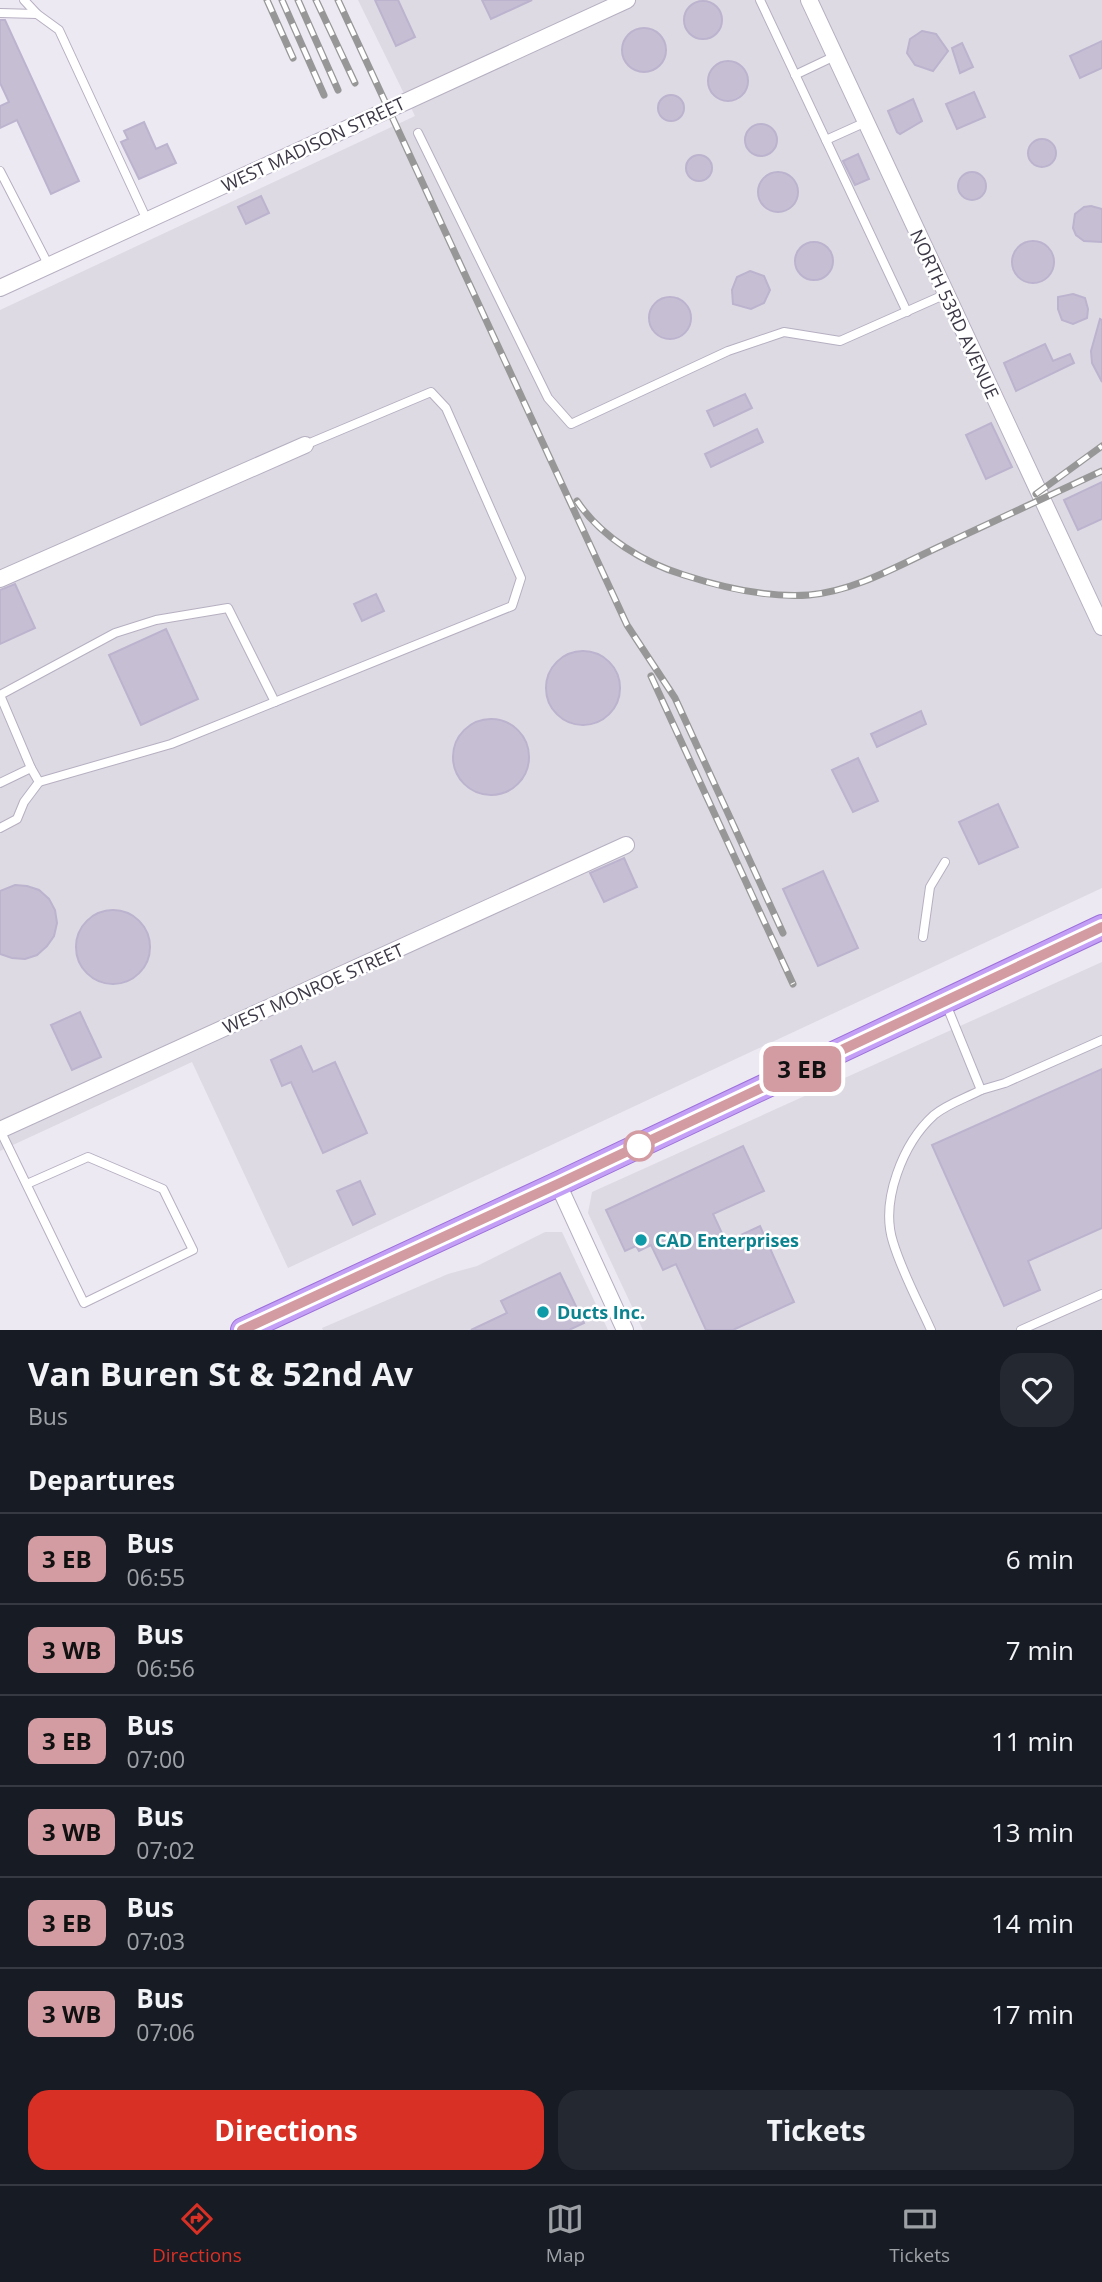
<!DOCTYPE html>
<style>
body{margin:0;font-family:"Open Sans",sans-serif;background:#242831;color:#f1f3f6;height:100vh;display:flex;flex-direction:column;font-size:26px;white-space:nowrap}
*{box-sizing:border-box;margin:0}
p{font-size:23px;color:#9ea1a6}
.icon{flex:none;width:38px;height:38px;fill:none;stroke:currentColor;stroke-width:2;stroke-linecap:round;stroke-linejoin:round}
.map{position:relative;height:1330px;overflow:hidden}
.panel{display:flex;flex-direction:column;background:#171b24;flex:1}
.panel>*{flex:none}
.badge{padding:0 14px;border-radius:10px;font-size:24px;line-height:46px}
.map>.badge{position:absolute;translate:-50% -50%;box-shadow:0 0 0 4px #fff}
h2{padding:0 28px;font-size:26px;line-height:63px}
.round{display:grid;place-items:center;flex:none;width:74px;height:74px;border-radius:21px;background:#242831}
.headline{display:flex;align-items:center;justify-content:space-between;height:119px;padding:0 28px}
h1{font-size:33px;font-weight:700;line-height:52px}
.action{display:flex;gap:14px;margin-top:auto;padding:14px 28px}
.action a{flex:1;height:80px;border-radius:21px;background:#d93025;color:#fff;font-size:28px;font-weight:700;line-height:80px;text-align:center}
.action a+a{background:#242831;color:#f1f3f6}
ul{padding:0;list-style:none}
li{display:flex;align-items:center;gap:21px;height:91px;padding:0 28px;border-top:2px solid #363941}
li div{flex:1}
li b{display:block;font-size:26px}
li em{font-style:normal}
li .badge{min-width:77px;font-weight:700;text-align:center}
.tab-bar{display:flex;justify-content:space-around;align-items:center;height:98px;border-top:2px solid #363941;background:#171b24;font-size:19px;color:#9ea1a6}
.tab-bar a{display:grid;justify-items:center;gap:4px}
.tab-bar .current{color:#d93025}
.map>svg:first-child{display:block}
.industrial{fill:#dddae3}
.building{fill:#c6bfd4;stroke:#bcb3ce;stroke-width:2}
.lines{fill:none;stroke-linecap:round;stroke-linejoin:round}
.lane-casing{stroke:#b6afc1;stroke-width:10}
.street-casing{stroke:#b6afc1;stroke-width:18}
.primary-casing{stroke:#9c70da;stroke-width:26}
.lane{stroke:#fff;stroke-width:8}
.street{stroke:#fff;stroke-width:16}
.primary{stroke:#c49ff6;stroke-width:24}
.rail-casing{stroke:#979797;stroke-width:7}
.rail{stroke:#fff;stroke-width:4.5;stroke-dasharray:13;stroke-linecap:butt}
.line-casing{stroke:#fff;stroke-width:16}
.line{stroke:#d39ca3;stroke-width:10}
.stop-dot{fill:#fff;stroke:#d39ca3;stroke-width:3.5}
.culture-dot{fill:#0f9aa8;stroke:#fff;stroke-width:2.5}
.labels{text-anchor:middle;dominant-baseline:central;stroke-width:5;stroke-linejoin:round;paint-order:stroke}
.street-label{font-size:18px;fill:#3d3846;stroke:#fff}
.culture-label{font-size:18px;font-weight:bold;fill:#0d838f;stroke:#fff;text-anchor:start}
</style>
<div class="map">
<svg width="1102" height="1330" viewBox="0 0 1102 1330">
<rect width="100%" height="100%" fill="#ede9f3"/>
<!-- industrial -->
<g class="industrial">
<polygon points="358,0 1102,0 1102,888 288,1268 192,1062 0,1151 0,310 415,116"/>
<polygon points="1102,962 1102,1330 643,1330 588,1213 592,1192"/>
<polygon points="545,1232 562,1232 608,1330 323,1330 322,1328 448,1274 477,1266"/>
</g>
<!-- building -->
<g class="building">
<polygon points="375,0 398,0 415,37 396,46"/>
<polygon points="482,0 532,0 491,19"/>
<circle cx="703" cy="20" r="19"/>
<polygon points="0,20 5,20 79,181 51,194 17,120 0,128 0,106 9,102 0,83"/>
<circle cx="644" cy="50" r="22"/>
<polygon points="922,31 936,34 948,51 933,71 915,65 907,53 910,39"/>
<polygon points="1102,41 1102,68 1080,78 1070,56"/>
<polygon points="962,43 973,67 960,73 952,48"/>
<circle cx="728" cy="81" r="20"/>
<polygon points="974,92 985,117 957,129 946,104"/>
<circle cx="671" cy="108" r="13"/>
<polygon points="913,99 922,121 900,134 897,132 888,111"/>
<polygon points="144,122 156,149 167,144 176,163 139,179 121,142 128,139 124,131"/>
<circle cx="761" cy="140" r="16"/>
<circle cx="1042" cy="153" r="14"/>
<polygon points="858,154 869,179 855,185 843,161"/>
<circle cx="699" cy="168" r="13"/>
<circle cx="972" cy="186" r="14"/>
<circle cx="778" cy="192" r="20"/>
<polygon points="261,196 269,213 246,224 238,207"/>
<polygon points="1091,206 1102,209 1102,242 1084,241 1076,235 1073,228 1075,214 1084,207"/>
<circle cx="1033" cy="262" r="21"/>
<circle cx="814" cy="261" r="19"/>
<polygon points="750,271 764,276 770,290 764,303 751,309 733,304 732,290 737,277"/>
<polygon points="1073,294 1085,298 1088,309 1087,318 1073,324 1062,320 1058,309 1058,297"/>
<circle cx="670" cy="318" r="21"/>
<polygon points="1100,319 1102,320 1102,382 1092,363 1091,351"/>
<polygon points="1045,344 1053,361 1070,354 1074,363 1016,391 1004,363"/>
<polygon points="745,394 752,408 714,426 707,411"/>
<polygon points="991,423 1012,467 986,479 966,435"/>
<polygon points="757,429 763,442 711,467 705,454"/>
<polygon points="1102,482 1102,519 1078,530 1064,500"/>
<polygon points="15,584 35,628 0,644 0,590"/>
<polygon points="376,594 384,611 362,621 354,604"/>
<polygon points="166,629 198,699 141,725 109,655"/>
<circle cx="583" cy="688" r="37"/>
<polygon points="921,711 926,724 877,747 871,734"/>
<circle cx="491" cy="757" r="38"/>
<polygon points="858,758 878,801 853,812 832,770"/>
<polygon points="998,804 1018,847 979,864 959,822"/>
<polygon points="624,858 637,887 604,902 590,873"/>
<polygon points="823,871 858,948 818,966 783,889"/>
<polygon points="15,885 27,886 39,890 49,899 55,910 57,923 54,936 47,946 37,955 25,959 12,958 0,954 0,891"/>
<circle cx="113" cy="947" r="37"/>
<polygon points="80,1012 101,1057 72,1070 51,1025"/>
<polygon points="301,1046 313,1072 335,1062 367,1133 323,1153 291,1082 282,1086 271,1060"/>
<polygon points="1102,1069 1102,1228 1028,1261 1040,1290 1004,1306 932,1145"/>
<polygon points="743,1146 764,1191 713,1214 726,1242 760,1226 794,1302 733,1330 706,1330 676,1264 663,1270 651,1245 639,1251 636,1246 625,1251 606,1210"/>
<polygon points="360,1181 375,1214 353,1225 337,1191"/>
<polygon points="560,1273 584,1323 569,1330 471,1330 507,1313 501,1301"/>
</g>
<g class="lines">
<defs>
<g id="lane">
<polyline points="24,0 37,14"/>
<polyline points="760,0 907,312"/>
<polyline points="0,13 37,14 59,30 147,220"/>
<polyline points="795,75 835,56"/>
<polyline points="418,133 548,398 571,424 728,351 784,332 840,341 946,294"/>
<polyline points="826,140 866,122"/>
<polyline points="0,171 49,266"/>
<polyline points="31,768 0,695 115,633 156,620 228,608 275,702"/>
<polyline points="39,782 171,744 512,606 521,578 446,408 431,392 305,445"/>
<polyline points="0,783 31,768 39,782 24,802 17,819 0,828"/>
<polyline points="923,937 930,887 945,862"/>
<polyline points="981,1090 1005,1083 1102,1040"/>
<polyline points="0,1130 84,1303 193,1250 163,1189 88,1157 27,1184"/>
<path d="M931 1330C918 1301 902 1272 893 1242 880 1201 903 1143 934 1115 947 1104 966 1098 981 1090L946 1004"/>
<polyline points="1021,1330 1102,1294"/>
</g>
<g id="street">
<polyline points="809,0 1102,627"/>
<polyline points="0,288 627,0"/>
<polyline points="0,579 305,445"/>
<polyline points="0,1130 626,845"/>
<polyline points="558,1184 625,1330"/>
</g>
<polyline id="primary" points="243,1330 558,1184 1102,927"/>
</defs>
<!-- lane casing -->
<use href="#lane" class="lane-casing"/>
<!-- street casing -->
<use href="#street" class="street-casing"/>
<!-- primary casing -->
<use href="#primary" class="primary-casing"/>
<!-- lane -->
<use href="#lane" class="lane"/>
<!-- street -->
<use href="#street" class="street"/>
<!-- primary -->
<use href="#primary" class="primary"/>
<defs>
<g id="rail">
<polyline points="267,0 293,58"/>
<polyline points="282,0 324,95"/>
<polyline points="298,0 338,90"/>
<polyline points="316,0 355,83"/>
<polyline points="338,0 627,625 675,698 783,933"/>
<polyline points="1036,494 1102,446"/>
<path d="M577 501C601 537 644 563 684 575 724 588 767 598 809 595 856 591 901 564 943 545 996 520 1049 496 1102 471"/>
<polyline points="651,676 793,984"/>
</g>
</defs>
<!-- rail casing -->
<use href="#rail" class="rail-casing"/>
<!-- rail -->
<use href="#rail" class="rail"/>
</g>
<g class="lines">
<defs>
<polyline id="line" points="242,1330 558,1184 1102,927"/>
</defs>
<!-- line casing -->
<use href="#line" class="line-casing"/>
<!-- line -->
<use href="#line" class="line"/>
</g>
<!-- markers -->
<circle class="stop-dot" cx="639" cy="1146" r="14"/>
<g class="culture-dot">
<circle cx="641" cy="1240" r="7"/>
<circle cx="543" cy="1312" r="7"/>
</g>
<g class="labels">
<!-- street labels -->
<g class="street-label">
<text transform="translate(313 144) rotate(-25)">WEST MADISON STREET</text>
<text transform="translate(955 314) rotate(65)">NORTH 53RD AVENUE</text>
<text transform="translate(313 988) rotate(-24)">WEST MONROE STREET</text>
</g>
<!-- culture labels -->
<g class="culture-label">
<text x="655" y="1240">CAD Enterprises</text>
<text x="557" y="1312">Ducts Inc.</text>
</g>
</g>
</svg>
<b class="badge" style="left:802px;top:1069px;background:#d39ca3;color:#111">3 EB</b>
</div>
<section class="panel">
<div class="headline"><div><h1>Van Buren St &amp; 52nd Av</h1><p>Bus</p></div><a class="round"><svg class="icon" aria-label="heart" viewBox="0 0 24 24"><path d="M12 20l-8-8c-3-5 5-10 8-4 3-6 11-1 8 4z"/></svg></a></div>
<h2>Departures</h2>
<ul>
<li><span class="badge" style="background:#d39ca3;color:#111">3 EB</span><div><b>Bus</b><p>06:55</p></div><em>6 min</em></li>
<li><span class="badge" style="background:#d39ca3;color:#111">3 WB</span><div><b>Bus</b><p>06:56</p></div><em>7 min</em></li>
<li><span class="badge" style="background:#d39ca3;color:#111">3 EB</span><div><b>Bus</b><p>07:00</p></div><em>11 min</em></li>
<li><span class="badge" style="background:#d39ca3;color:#111">3 WB</span><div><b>Bus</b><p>07:02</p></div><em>13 min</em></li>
<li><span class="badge" style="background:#d39ca3;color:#111">3 EB</span><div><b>Bus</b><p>07:03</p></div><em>14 min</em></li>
<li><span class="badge" style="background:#d39ca3;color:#111">3 WB</span><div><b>Bus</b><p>07:06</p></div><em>17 min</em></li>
</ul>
<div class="action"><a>Directions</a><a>Tickets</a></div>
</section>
<nav class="tab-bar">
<a class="current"><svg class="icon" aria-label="directions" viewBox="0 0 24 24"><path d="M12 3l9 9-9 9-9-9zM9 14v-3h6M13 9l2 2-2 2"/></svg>Directions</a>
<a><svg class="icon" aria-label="map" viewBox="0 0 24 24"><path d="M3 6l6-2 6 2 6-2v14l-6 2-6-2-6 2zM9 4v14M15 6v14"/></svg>Map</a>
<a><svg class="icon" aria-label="tickets" viewBox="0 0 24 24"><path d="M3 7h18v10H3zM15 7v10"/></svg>Tickets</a>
</nav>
